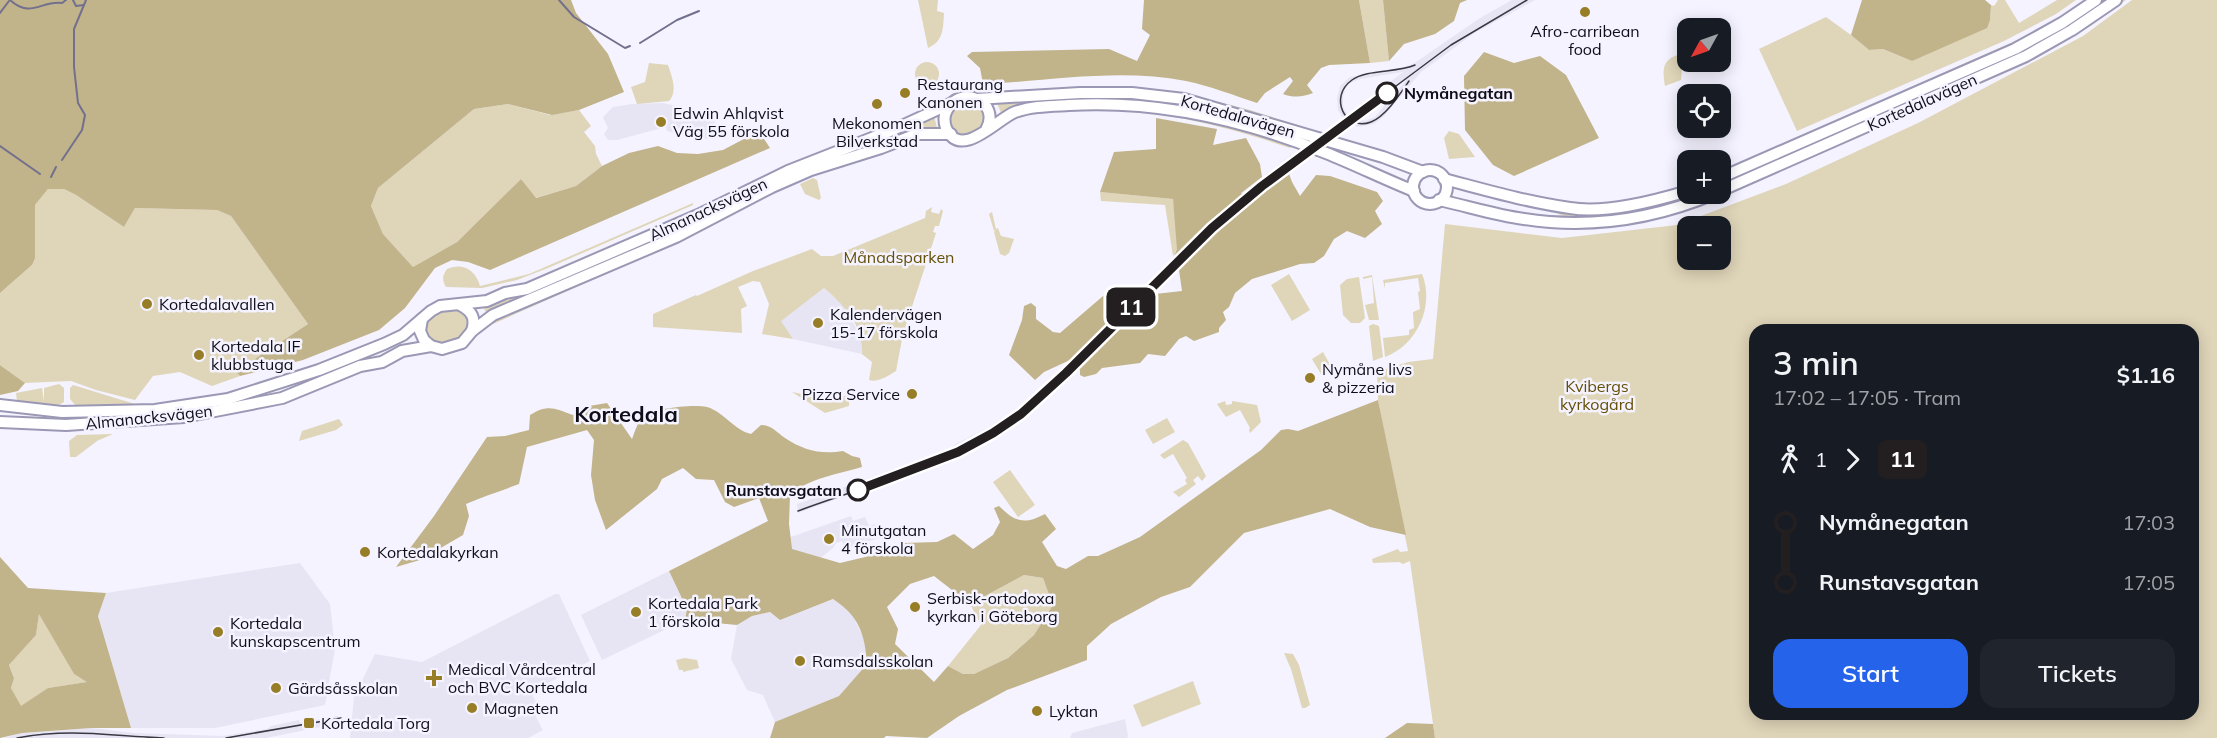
<!DOCTYPE html>
<meta charset="utf-8">
<style>
body{margin:0;font-family:Mulish,sans-serif;background:#20242c;color:#f1f3f6;height:100vh;display:flex;flex-direction:column;font-size:22px;white-space:nowrap}
*{box-sizing:border-box;margin:0}
p{font-size:20px;color:#9ea1a6}
.icon{flex:none;width:33px;height:33px;fill:none;stroke:currentColor;stroke-width:2;stroke-linecap:round;stroke-linejoin:round}
.map{position:relative;flex:1;overflow:hidden}
.drawer{position:absolute;left:1749px;top:324px;width:450px;height:396px;display:flex;flex-direction:column;background:#171b24;border-radius:18px;box-shadow:0 3px 15px #0003}
.drawer>*{flex:none}
.badge{padding:0 12px;border-radius:9px;font-size:21px;line-height:39px}
.needle{width:39px;rotate:230deg}
.buttons{position:absolute;left:1677px;top:18px;display:grid;gap:12px}
.buttons a{display:grid;place-items:center;width:54px;height:54px;border-radius:12px;background:#171b24;box-shadow:0 3px 15px #0003;font-size:30px}
.map>.badge{position:absolute;translate:-50% -50%;box-shadow:0 0 0 3px #fff}
.legs{display:flex;align-items:center;gap:9px;height:66px;padding:0 24px;font-size:20px}
.legs p{margin-inline-start:auto}
.overview{display:flex;align-items:center;justify-content:space-between;height:102px;padding:0 24px}
h1{font-size:33px;font-weight:600;line-height:45px}
.button{display:flex;gap:12px;margin-top:auto;padding:12px 24px}
.button a{flex:1;height:69px;border-radius:18px;background:#2563eb;color:#fff;font-size:24px;font-weight:600;line-height:69px;text-align:center}
.button a+a{background:#20242c;color:#f1f3f6}
ul{padding:0 24px;list-style:none}
li{display:flex;align-items:center;gap:21px;height:60px;font-size:22px}
li i{display:grid;place-items:center;width:9px;height:100%;margin:0 8px;background:currentColor}
li i::after{content:'';width:15px;height:15px;margin:-8px;border:4px solid;border-radius:50%;background:#171b24}
li p{margin-inline-start:auto}
li:first-child i{background:linear-gradient(#0000 50%,currentColor 0)}
li:last-child i{background:linear-gradient(currentColor 50%,#0000 0)}
.map>svg:first-child{display:block}
.built{fill:#e7e5f4;fill-rule:evenodd}
.green{fill:#dfd5b9;fill-rule:evenodd}
.forest{fill:#c1b38a;fill-rule:evenodd}
.lines{fill:none;stroke-linecap:round;stroke-linejoin:round}
.stream{stroke:#73708e;stroke-width:2}
.secondary-casing{stroke:#9b98b5;stroke-width:14}
.secondary{stroke:#fff;stroke-width:10}
.tram{stroke:#3a3843;stroke-width:1.5}
.line-1-casing{stroke:#fff;stroke-width:14}
.line-1{stroke:#231f20;stroke-width:9}
.poi-dot{fill:#977d25;stroke:#f4f3ff;stroke-width:2}
.stop-1-dot{fill:#fff;stroke:#231f20;stroke-width:3}
.labels{text-anchor:middle;dominant-baseline:central;stroke-width:5;stroke-linejoin:round;paint-order:stroke}
.poi-label{font-size:16px;fill:#0f0d17;stroke:#f4f3ff;text-anchor:start}
.stop-label{font-size:16px;font-weight:bold;fill:#0f0d17;stroke:#f4f3ff;text-anchor:start}
.street-label{font-size:16px;fill:#0f0d17;stroke:#f4f3ff}
.park-label{font-size:16px;fill:#645006;stroke:#f4f3ff}
.district-label{font-size:22px;font-weight:bold;fill:#0f0d17;stroke:#f4f3ff}
</style>
<div class="map">
<svg width="2217" height="738" viewBox="0 0 2217 738">
<rect width="100%" height="100%" fill="#f4f3ff"/>
<!-- built -->
<g class="built">
<path d="M1512 0H1535L1476 32 1421 72 1384 116 1374 124 1358 127 1349 123 1337 132 1331 128 1343 118 1338 110 1337 98 1340 86 1350 77 1398 69 1413 64 1480 18ZM1403 72 1348 114 1345 111 1343 106V97L1345 89 1350 83 1360 79ZM1407 79 1375 117 1365 121 1357 118Z"/>
<polygon points="662,103 677,106 701,118 712,115 720,136 709,139 693,138 667,131 666,127 617,140 608,140 604,134 608,128 603,117 613,107 632,104"/>
<polygon points="1291,155 1300,161 1247,202 1241,193"/>
<polygon points="824,288 845,307 863,341 862,354 793,339 780,321"/>
<polygon points="1070,360 1077,367 1039,403 1018,420 959,455 954,445 989,427 1014,411 1034,394"/>
<polygon points="939,453 942,461 798,513 797,504"/>
<polygon points="851,516 853,521 865,517 869,526 875,524 879,538 846,549 842,541 836,543 833,548 818,560 807,553 798,556 779,541"/>
<polygon points="300,563 330,604 335,649 325,705 215,728 131,728 98,615 106,593"/>
<polygon points="669,571 687,610 685,620 602,660 581,615"/>
<polygon points="555,594 559,594 590,661 531,692 537,704 536,717 543,730 528,738 350,738 354,697 375,654 422,662"/>
<polygon points="834,599 850,611 865,640 867,664 839,696 775,722 763,695 747,690 731,659 737,625 752,616 770,612 780,620"/>
<polygon points="338,716 336,724 266,738 4,738 22,733 91,728 134,733 222,736 267,729 271,726 299,720 300,723"/>
<polygon points="1125,719 1128,736 1127,738 1070,738 1072,733"/>
</g>
<!-- green -->
<g class="green">
<path d="M918 0H938L937 11 944 13C943 28 944 41 928 48Z"/>
<polygon points="1359,0 1383,0 1389,61 1370,63"/>
<polygon points="1998,0 2005,0 2019,23 2057,0 2076,0 2056,14 2004,41 1797,131 1759,49 1826,17 1851,35 1869,50 1883,49 1912,61 1990,20 1991,5 1994,6"/>
<polygon points="2086,0 2089,0 2041,31 1997,52 1721,174 1721,171 2013,42 2039,29"/>
<polygon points="2103,0 2109,0 2035,46 1721,186 1720,183 2095,6"/>
<path d="M2123 0H2126L2089 27 2036 58 1696 208C1613 233 1565 231 1480 216L1481 214 1566 227 1715 198 1882 124 2102 16Z"/>
<path d="M2132 0H2217V738H1435L1410 561 1403 564 1399 562 1373 563 1372 559 1398 549 1400 552 1408 551 1378 400 1377 372 1408 362 1433 359 1445 224 1562 238 1677 225 1786 184 1918 123 2083 36ZM1688 226H1720V260H1688ZM1755 330H2193V714H1755Z"/>
<path d="M1681 54 1683 58 1681 80 1665 86C1662 69 1662 59 1681 54Z"/>
<circle cx="927" cy="74" r="12"/>
<path d="M649 63 668 65C672 77 678 92 669 101L637 104 631 87 645 82Z"/>
<path d="M1106 86C1164 90 1220 99 1275 118 1288 122 1303 126 1315 132L1235 107 1175 95 995 96 994 92Z"/>
<polygon points="1107,97 1163,101 1239,117 1134,101 1002,115 996,101"/>
<path d="M971 102 978 104 986 115 984 127C972 134 962 139 951 128L950 115 958 105Z"/>
<polygon points="508,104 550,115 579,110 591,126 584,132 595,146 596,154 602,166 576,186 535,198 521,179 457,242 413,267 383,234 371,206 378,188 474,109"/>
<path d="M1104 108C1169 112 1230 125 1292 146L1290 148C1208 120 1123 101 1036 114L1035 112Z"/>
<polygon points="934,116 938,131 844,155 844,152"/>
<polygon points="1449,131 1459,134 1475,157 1449,159 1444,138"/>
<polygon points="813,178 817,180 821,198 819,200 805,194 800,184"/>
<polygon points="48,189 64,189 76,195 124,227 135,208 217,210 231,216 308,324 244,366 236,372 240,376 212,386 180,372 153,376 135,400 96,390 71,381 25,383 0,365 0,293 32,265 35,205"/>
<polygon points="1100,192 1173,199 1178,243 1177,249 1173,256 1165,205 1101,201"/>
<path d="M1692 194H1703C1668 207 1594 229 1558 214L1561 212H1592L1681 197Z"/>
<path d="M693 203V205L548 268 517 280 482 288 446 287C442 280 442 276 447 269 462 262 476 270 480 286L529 274Z"/>
<path d="M932 207 931 212 939 214 941 209 943 211 939 226H935L933 232 936 233 927 261 925 260 924 263 926 264 903 334 896 371C888 376 877 383 869 380L872 362 862 354C864 326 844 305 824 288L781 321 793 339 762 334 769 304 760 282 753 281 738 287 747 306 741 309 742 333 653 327V314L696 295 697 296 753 271 812 249 821 256H833L925 218 926 211Z"/>
<polygon points="992,212 996,229 998,228 1001,236 1014,239 1009,253 1005,256 1000,254 994,232 996,229 994,231 989,214"/>
<polygon points="686,225 688,227 487,315 483,306"/>
<polygon points="652,252 653,253 493,324 490,320 514,312"/>
<polygon points="1289,274 1310,310 1292,321 1271,285"/>
<path d="M1422 274C1435 306 1417 345 1385 357L1383 338 1409 335V330L1414 328 1413 312 1420 309 1418 292 1420 291 1418 278 1385 283V289L1383 280Z"/>
<polygon points="1372,275 1379,320 1369,320 1365,305 1374,303 1372,277 1363,279 1363,277"/>
<polygon points="1359,277 1365,318 1360,323 1351,323 1343,315 1340,285 1347,279"/>
<path d="M458 308 467 315 470 327C455 343 451 346 429 340 418 316 437 310 458 308Z"/>
<polygon points="1373,324 1379,326 1383,357 1373,361 1369,326"/>
<polygon points="1323,352 1332,368 1321,374 1312,359"/>
<polygon points="59,384 64,388 64,402 57,406 17,401 16,393 42,388 44,402 44,388"/>
<polygon points="73,385 138,405 77,407 70,399 70,388"/>
<polygon points="792,392 841,402 844,396 847,395 849,398 849,406 825,413"/>
<polygon points="1225,401 1226,405 1232,404 1232,401 1257,405 1261,422 1250,433 1249,430 1250,428 1240,410 1226,417 1217,404"/>
<polygon points="1167,418 1175,432 1153,444 1145,430"/>
<polygon points="339,419 343,425 336,430 299,441 302,431"/>
<polygon points="113,434 97,441 76,457 70,457 69,441 77,435"/>
<polygon points="1183,440 1188,443 1206,476 1202,481 1198,476 1193,480 1196,484 1179,497 1173,492 1187,484 1185,480 1187,478 1173,454 1164,459 1160,455"/>
<polygon points="1010,470 1035,505 1018,517 993,482"/>
<polygon points="1024,575 1043,578 1054,605 1034,635 1008,658 974,674 963,674 948,666 981,625 970,604"/>
<polygon points="39,613 74,674 88,682 48,688 21,707 11,688 14,677 9,665 36,635"/>
<polygon points="1284,653 1293,654 1299,665 1310,705 1305,708 1302,708 1291,669"/>
<polygon points="685,658 697,660 699,668 683,672 683,670 679,670 676,660"/>
<polygon points="1193,681 1201,704 1142,727 1133,705"/>
</g>
<!-- forest -->
<g class="forest">
<polygon points="0,0 571,0 576,13 608,54 624,92 579,110 552,115 508,104 474,109 378,188 371,206 383,234 413,267 457,242 521,179 536,198 576,186 602,166 629,153 658,146 677,153 698,154 723,150 759,131 770,148 490,270 468,262 452,260 435,268 405,308 379,330 303,360 240,376 236,372 244,366 308,324 231,216 217,210 135,208 124,227 76,195 64,189 48,189 35,205 35,258 32,265 0,293"/>
<path d="M1144 0H1359L1370 63 1329 65 1321 68 1307 85 1313 93C1303 97 1294 98 1283 94L1293 81 1290 77 1265 93 1257 103C1233 95 1210 86 1186 81 1119 68 1050 81 983 84L980 68 967 56 972 52 1109 49 1137 61 1150 35 1142 29Z"/>
<polygon points="1383,0 1467,0 1460,3 1454,21 1435,34 1404,44 1389,61"/>
<polygon points="1862,0 1985,0 1991,5 1990,20 1987,28 1912,61 1883,49 1869,50 1851,35"/>
<polygon points="1484,52 1514,63 1540,56 1566,75 1599,138 1514,176 1493,165 1465,130 1464,76"/>
<polygon points="1156,118 1217,129 1213,145 1246,138 1260,164 1262,177 1241,193 1247,201 1288,171 1292,182 1300,196 1316,175 1330,176 1377,192 1383,201 1375,211 1382,224 1365,238 1347,231 1334,239 1324,256 1314,263 1300,264 1252,279 1235,293 1229,307 1223,312 1226,320 1219,328 1219,332 1194,341 1186,336 1179,339 1165,356 1148,354 1140,363 1102,368 1096,374 1084,377 1080,375 1080,370 1070,360 1044,372 1035,380 1009,355 1022,320 1024,306 1031,303 1036,307 1036,319 1053,332 1060,333 1110,290 1155,294 1182,291 1179,270 1162,272 1170,265 1177,249 1173,199 1100,192 1114,152 1156,149"/>
<polygon points="0,365 25,383 18,391 0,395"/>
<path d="M1378 400 1406 535 1370 527 1330 509 1244 533 1190 587 1161 597 1111 624 1087 646V660L1007 690 959 716 927 738 886 736 884 738H770L775 722 839 696 867 664C865 634 859 616 833 599L780 620 770 612 752 616 737 625 685 620 687 609 669 571 768 521 759 498 734 507 725 502 714 480 696 479 683 468 662 479 657 489 606 530 595 500 591 475 594 440 587 430 527 447 519 484C501 491 484 496 466 504L469 516 463 535 420 560 396 567 434 516 487 437 505 436 529 430 530 415C547 404 555 408 573 415L589 406 607 403 632 439C635 432 637 422 643 418 653 408 692 404 707 407 724 412 734 430 751 434L761 425C772 425 776 432 785 438 803 450 821 455 843 451L852 456 860 458 862 467C839 474 807 478 790 496L789 524 792 549 840 563 882 553 904 543 937 542 954 534 973 549 993 535 1000 522 994 508 999 506C1015 522 1024 525 1045 514L1056 529 1042 542 1057 566 1066 569 1088 556H1098L1140 537 1261 450 1281 430 1288 429 1298 431ZM1024 575 1043 578 1053 605 1034 635 1008 658 974 674H963L948 666 934 682 895 644 898 629 887 607 910 584 934 576 970 604Z"/>
<path d="M0 557 28 588 106 593 98 616 131 728H91L22 733 0 738ZM39 614 74 674 87 682 48 688 21 706 11 688 14 678 9 665 36 635Z"/>
<polygon points="1407,723 1433,724 1435,738 1385,738"/>
</g>
<g class="lines">
<!-- stream -->
<g class="stream">
<path d="M10 0C31 19 41 0 62 3L66 0"/>
<polyline points="73,0 76,6 84,5"/>
<polyline points="559,0 574,17 625,48 630,46"/>
<polyline points="0,13 9,1"/>
<polyline points="640,43 677,20 699,11"/>
<polyline points="0,146 40,174"/>
<polyline points="62,160 82,130 85,115 78,103 74,67 74,29 86,0"/>
<polyline points="51,177 56,167"/>
</g>
<defs>
<g id="secondary">
<polyline points="977,99 1080,93 1132,93 1184,99 1383,157 1423,172"/>
<path d="M986 130C1002 101 960 84 947 110 944 115 944 122 946 128 961 161 997 119 1015 112 1032 106 1051 106 1069 105 1157 100 1245 120 1326 153 1356 165 1384 179 1414 191"/>
<circle cx="1430" cy="187" r="17"/>
<polyline points="1720,178 2015,49 2062,23 2096,0"/>
<path d="M1444 179C1486 190 1527 202 1570 208 1605 214 1654 201 1688 191"/>
<polyline points="1720,191 2026,56 2072,30 2116,0"/>
<path d="M1439 200C1467 206 1495 215 1524 219 1589 229 1654 219 1714 194"/>
<path d="M460 305C472 311 476 318 472 331"/>
<polyline points="422,319 420,331 424,340 431,346 442,349 462,343 472,331 493,315 676,237 772,187 811,170 881,148 917,134 951,134"/>
<polyline points="0,405 62,412 155,410 228,399 319,370 384,344 403,335 431,311 440,306 487,301 505,293 527,289 698,215 788,171 895,129 954,102"/>
<polyline points="0,422 66,425 184,417 282,398 360,366 382,362 402,351 431,346"/>
</g>
</defs>
<!-- secondary casing -->
<use href="#secondary" class="secondary-casing"/>
<!-- secondary -->
<use href="#secondary" class="secondary"/>
<!-- tram -->
<g class="tram">
<path d="M1409 81C1400 94 1386 116 1371 122 1345 132 1328 97 1352 80 1367 69 1397 73 1415 65"/>
<polyline points="1337,130 1451,45 1527,0"/>
<polyline points="1245,199 1297,159"/>
<path d="M798 511C862 487 932 470 991 435 1023 415 1050 390 1076 364"/>
<path d="M17 738C71 728 110 736 164 738"/>
<polyline points="226,738 341,718"/>
</g>
</g>
<g class="lines">
<defs>
<polyline id="line-1" points="858,490 958,452 993,433 1021,414 1066,373 1212,228 1262,186 1387,93"/>
</defs>
<!-- line-1 casing -->
<use href="#line-1" class="line-1-casing"/>
<!-- line-1 -->
<use href="#line-1" class="line-1"/>
</g>
<!-- markers -->
<g class="poi-dot">
<circle cx="1585" cy="12" r="6"/>
<circle cx="905" cy="93" r="6"/>
<circle cx="877" cy="104" r="6"/>
<circle cx="661" cy="122" r="6"/>
<circle cx="147" cy="304" r="6"/>
<circle cx="818" cy="323" r="6"/>
<circle cx="199" cy="355" r="6"/>
<circle cx="1310" cy="378" r="6"/>
<circle cx="912" cy="394" r="6"/>
<circle cx="829" cy="539" r="6"/>
<circle cx="365" cy="552" r="6"/>
<circle cx="915" cy="607" r="6"/>
<circle cx="636" cy="612" r="6"/>
<circle cx="218" cy="632" r="6"/>
<circle cx="800" cy="661" r="6"/>
<path d="M431 669h6v6h6v6h-6v6h-6v-6h-6v-6h6z"/>
<circle cx="276" cy="688" r="6"/>
<circle cx="472" cy="708" r="6"/>
<circle cx="1037" cy="711" r="6"/>
<rect x="303" y="717" width="12" height="12" rx="3"/>
</g>
<g class="stop-1-dot">
<circle cx="1387" cy="93" r="10"/>
<circle cx="858" cy="490" r="10"/>
</g>
<g class="labels">
<!-- poi labels -->
<g class="poi-label">
<text x="1585" y="31" text-anchor="middle">Afro-carribean<tspan x="1585" dy="18">food</tspan></text>
<text x="917" y="84">Restaurang<tspan x="917" dy="18">Kanonen</tspan></text>
<text x="673" y="113">Edwin Ahlqvist<tspan x="673" dy="18">Väg 55 förskola</tspan></text>
<text x="877" y="123" text-anchor="middle">Mekonomen<tspan x="877" dy="18">Bilverkstad</tspan></text>
<text x="159" y="304">Kortedalavallen</text>
<text x="830" y="314">Kalendervägen<tspan x="830" dy="18">15-17 förskola</tspan></text>
<text x="211" y="346">Kortedala IF<tspan x="211" dy="18">klubbstuga</tspan></text>
<text x="1322" y="369">Nymåne livs<tspan x="1322" dy="18">&amp; pizzeria</tspan></text>
<text x="900" y="394" text-anchor="end">Pizza Service</text>
<text x="841" y="530">Minutgatan<tspan x="841" dy="18">4 förskola</tspan></text>
<text x="377" y="552">Kortedalakyrkan</text>
<text x="927" y="598">Serbisk-ortodoxa<tspan x="927" dy="18">kyrkan i Göteborg</tspan></text>
<text x="648" y="603">Kortedala Park<tspan x="648" dy="18">1 förskola</tspan></text>
<text x="230" y="623">Kortedala<tspan x="230" dy="18">kunskapscentrum</tspan></text>
<text x="812" y="661">Ramsdalsskolan</text>
<text x="448" y="669">Medical Vårdcentral<tspan x="448" dy="18">och BVC Kortedala</tspan></text>
<text x="288" y="688">Gärdsåsskolan</text>
<text x="484" y="708">Magneten</text>
<text x="1049" y="711">Lyktan</text>
<text x="321" y="723">Kortedala Torg</text>
</g>
<!-- stop labels -->
<g class="stop-label">
<text x="1404" y="93">Nymånegatan</text>
<text x="842" y="490" text-anchor="end">Runstavsgatan</text>
</g>
<!-- street labels -->
<g class="street-label">
<text transform="translate(1922 102) rotate(-24)">Kortedalavägen</text>
<text transform="translate(1238 116) rotate(16)">Kortedalavägen</text>
<text transform="translate(708 209) rotate(-25)">Almanacksvägen</text>
<text transform="translate(149 417) rotate(-6)">Almanacksvägen</text>
</g>
<!-- park labels -->
<g class="park-label">
<text x="899" y="257">Månadsparken</text>
<text x="1597" y="386">Kvibergs<tspan x="1597" dy="18">kyrkogård</tspan></text>
</g>
<!-- district labels -->
<g class="district-label">
<text x="626" y="414">Kortedala</text>
</g>
</g>
</svg>
<div class="buttons">
<a><svg class="needle" viewBox="-14 -14 28 28"><path d="M0-13l5 13h-10z" fill="#e53935"/><path d="M0 13l5-13h-10z" fill="#9ea1a6"/></svg></a>
<a><svg class="icon" aria-label="locate" viewBox="0 0 24 24"><circle cx="12" cy="12" r="6"/><path d="M12 2v4M12 18v4M2 12h4M18 12h4"/></svg></a>
<a>+</a>
<a>−</a>
</div>
<b class="badge" style="left:1131px;top:307px;background:#231f20;color:#fff">11</b>
<section class="drawer">
<div class="overview"><div><h1>3 min</h1><p>17:02 – 17:05 · Tram</p></div><b>$1.16</b></div>
<div class="legs"><svg class="icon" aria-label="walk" viewBox="0 0 24 24"><circle cx="13" cy="4" r="2"/><path d="M13 8l-2 6 4 7M11 14l-3 7M7 12l3-4h3l4 4"/></svg>1<svg class="icon" aria-label="forward" viewBox="0 0 24 24"><path d="M9 5l7 7-7 7"/></svg><b class="badge" style="background:#231f20;color:#fff">11</b></div>
<ul>
<li><i style="color:#231f20"></i><b>Nymånegatan</b><p>17:03</p></li>
<li><i style="color:#231f20"></i><b>Runstavsgatan</b><p>17:05</p></li>
</ul>
<div class="button"><a>Start</a><a>Tickets</a></div>
</section>
</div>
